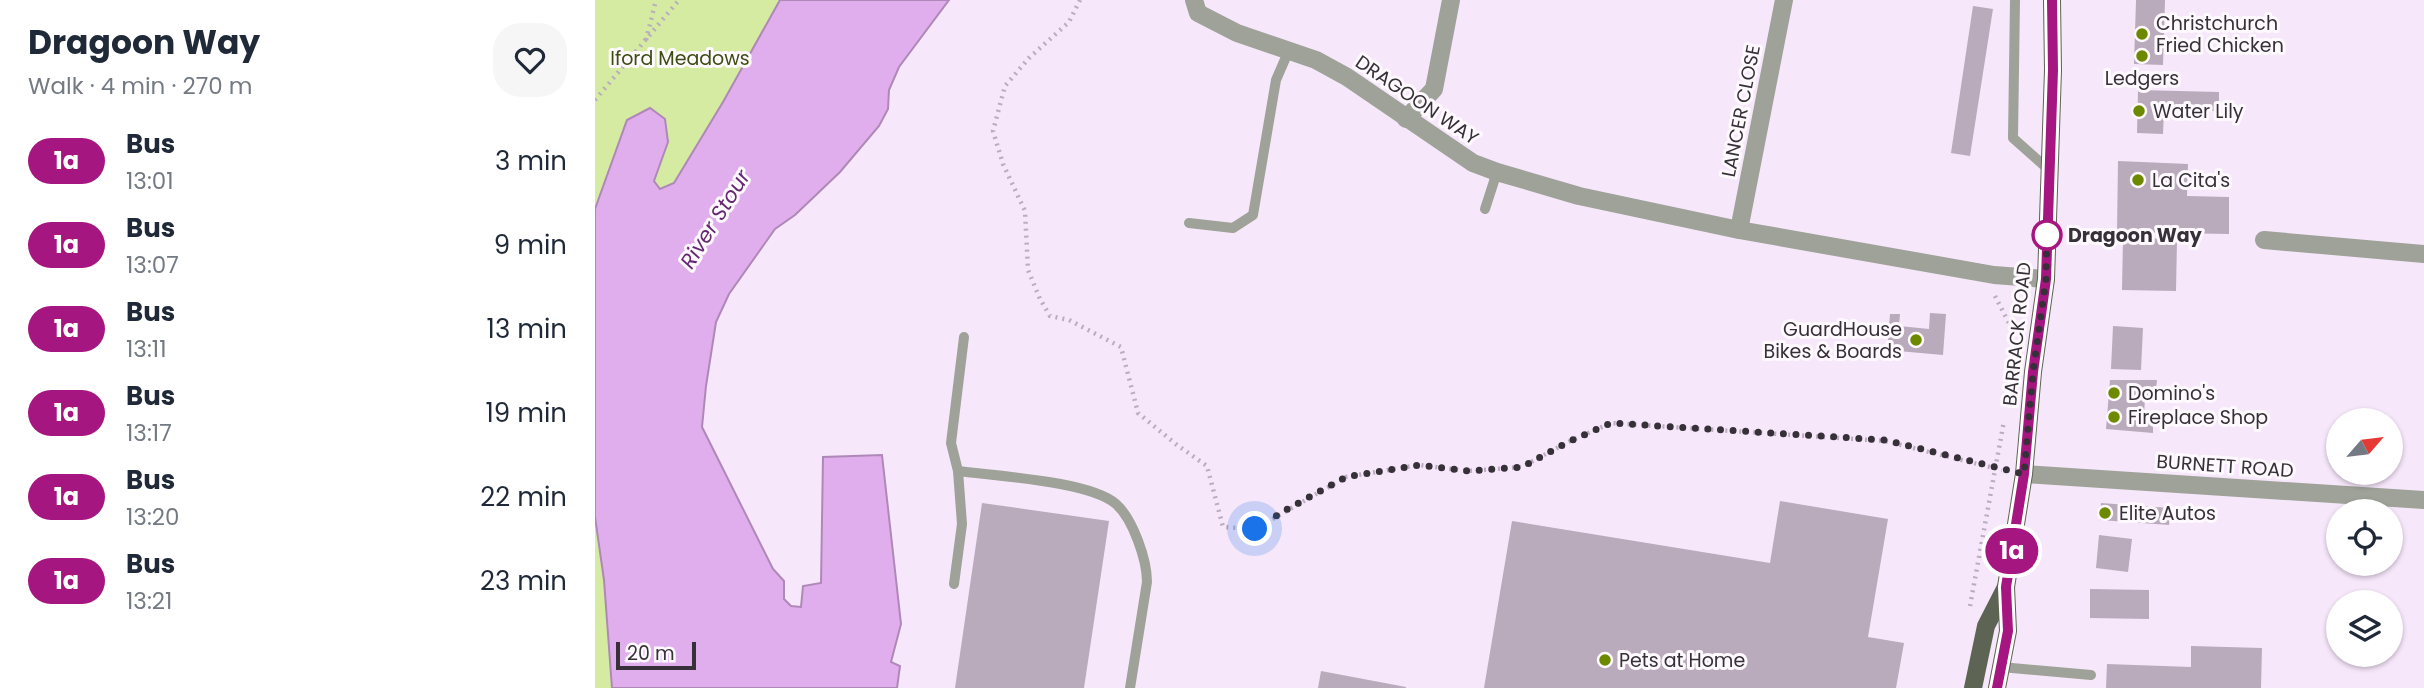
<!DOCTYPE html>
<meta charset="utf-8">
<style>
body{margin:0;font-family:Poppins,sans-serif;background:#f6f6f7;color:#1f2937;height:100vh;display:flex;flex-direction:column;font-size:26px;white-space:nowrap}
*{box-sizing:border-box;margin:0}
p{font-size:23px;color:#747a83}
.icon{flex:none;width:38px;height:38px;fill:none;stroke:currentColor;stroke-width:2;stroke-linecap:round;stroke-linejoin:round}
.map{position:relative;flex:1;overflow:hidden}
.panel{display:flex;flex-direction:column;background:#fff;width:595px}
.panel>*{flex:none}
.badge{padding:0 14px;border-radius:23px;font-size:24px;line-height:46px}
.needle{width:46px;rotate:62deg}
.fabs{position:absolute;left:1731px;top:408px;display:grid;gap:14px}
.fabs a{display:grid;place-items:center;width:77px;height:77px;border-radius:50%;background:#fff;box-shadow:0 2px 5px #0004;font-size:35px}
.scale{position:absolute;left:21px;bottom:18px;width:80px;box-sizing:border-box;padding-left:7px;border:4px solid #363038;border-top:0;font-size:19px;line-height:24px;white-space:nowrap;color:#363038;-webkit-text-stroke:5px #fdf9fd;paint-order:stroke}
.you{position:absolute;width:35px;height:35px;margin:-18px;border:5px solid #fff;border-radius:50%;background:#1a73e8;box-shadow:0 0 0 10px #1a73e833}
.map>.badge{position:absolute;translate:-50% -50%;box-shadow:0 0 0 4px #fff}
.round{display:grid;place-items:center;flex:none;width:74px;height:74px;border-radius:28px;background:#f6f6f7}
.headline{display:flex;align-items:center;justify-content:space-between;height:119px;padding:0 28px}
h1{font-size:33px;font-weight:700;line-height:52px}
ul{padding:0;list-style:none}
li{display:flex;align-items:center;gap:21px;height:84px;padding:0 28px}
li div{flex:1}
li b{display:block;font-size:26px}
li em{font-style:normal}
li .badge{min-width:77px;font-weight:700;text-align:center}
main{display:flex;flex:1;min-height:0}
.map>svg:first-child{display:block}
.green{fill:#d4eba1}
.water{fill:#e1aeed;stroke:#ae88b7;stroke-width:2}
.building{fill:#b9aabc}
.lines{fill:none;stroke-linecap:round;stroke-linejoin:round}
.path{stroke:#baadbd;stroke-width:4.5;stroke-dasharray:2 5;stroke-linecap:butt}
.lane{stroke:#9ea298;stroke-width:10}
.street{stroke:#9ea298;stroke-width:18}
.primary{stroke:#5e6453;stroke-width:18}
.line-casing{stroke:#fff;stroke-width:16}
.line{stroke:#a61680;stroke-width:10}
.walk{stroke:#363038;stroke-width:7;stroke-dasharray:0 12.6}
.poi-dot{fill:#6d8900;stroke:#fdf9fd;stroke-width:2.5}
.stop-dot{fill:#fff;stroke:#a61680;stroke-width:3.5}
.labels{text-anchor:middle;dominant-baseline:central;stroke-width:6;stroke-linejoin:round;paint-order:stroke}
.poi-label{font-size:19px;fill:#363038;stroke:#fdf9fd;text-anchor:start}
.park-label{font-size:19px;fill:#3d4b14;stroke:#fdf9fd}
.street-label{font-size:19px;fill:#363038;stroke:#fdf9fd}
.stop-label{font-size:19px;font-weight:bold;fill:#363038;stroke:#fdf9fd;text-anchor:start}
.water-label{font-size:21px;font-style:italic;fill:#642771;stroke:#fdf9fd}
</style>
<main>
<section class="panel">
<div class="headline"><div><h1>Dragoon Way</h1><p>Walk · 4 min · 270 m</p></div><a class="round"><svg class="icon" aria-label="heart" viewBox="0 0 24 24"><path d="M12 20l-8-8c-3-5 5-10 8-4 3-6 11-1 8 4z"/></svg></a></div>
<ul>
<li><span class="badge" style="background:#a61680;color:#fff">1a</span><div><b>Bus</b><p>13:01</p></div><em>3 min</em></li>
<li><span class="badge" style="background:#a61680;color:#fff">1a</span><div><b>Bus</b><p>13:07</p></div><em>9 min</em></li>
<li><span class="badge" style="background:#a61680;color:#fff">1a</span><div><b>Bus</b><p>13:11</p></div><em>13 min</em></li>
<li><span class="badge" style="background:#a61680;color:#fff">1a</span><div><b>Bus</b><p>13:17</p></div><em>19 min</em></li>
<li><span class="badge" style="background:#a61680;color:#fff">1a</span><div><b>Bus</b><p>13:20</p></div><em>22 min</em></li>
<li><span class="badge" style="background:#a61680;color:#fff">1a</span><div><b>Bus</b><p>13:21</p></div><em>23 min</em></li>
</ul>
</section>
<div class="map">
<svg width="1829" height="688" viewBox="0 0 1829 688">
<rect width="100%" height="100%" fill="#f7e7fb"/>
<!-- green -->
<g class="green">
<polygon points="0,0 185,0 128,102 79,183 65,189 59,181 73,142 70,119 32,120 0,209"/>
<polygon points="0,518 9,580 17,688 0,688"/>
</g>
<!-- water -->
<polygon class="water" points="185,0 354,0 304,67 294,90 293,109 284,126 245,172 200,215 180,229 134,294 121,322 111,386 107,427 178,569 189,581 189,599 196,606 206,607 208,586 226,583 228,457 287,455 306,624 296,662 305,666 302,688 17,688 9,580 0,517 0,209 32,120 55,108 70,119 73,142 59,181 65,189 79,183 128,102"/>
<!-- building -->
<g class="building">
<polygon points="1541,0 1570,0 1568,65 1539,64"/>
<polygon points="1378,6 1398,9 1375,156 1356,153"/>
<polygon points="1543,90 1624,92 1624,111 1569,110 1568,134 1542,133"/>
<polygon points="1523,161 1593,164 1592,196 1634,197 1634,234 1522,232"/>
<polygon points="1528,238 1582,239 1581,291 1527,290"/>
<polygon points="1335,313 1351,314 1348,355 1292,350 1295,314 1305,314 1304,326 1334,329"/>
<polygon points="1518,326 1548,328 1546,370 1516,369"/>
<polygon points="1515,380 1562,380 1560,398 1550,398 1549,416 1558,417 1558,433 1511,429"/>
<polygon points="1185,501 1293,519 1273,637 1309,643 1301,688 889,688 917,521 1175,563"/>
<polygon points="387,503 514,521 489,688 360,688"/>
<polygon points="1506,503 1575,508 1574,525 1505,520"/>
<polygon points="1504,535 1537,539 1533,572 1501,568"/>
<polygon points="1495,589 1554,590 1554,619 1495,618"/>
<polygon points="1596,646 1667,648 1666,688 1511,688 1512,664 1596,667"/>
<polygon points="726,671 811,687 811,688 723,688"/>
</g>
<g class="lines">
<!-- path -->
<g class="path">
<polyline points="485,0 474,22 434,58 410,86 398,131 408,164 430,211 433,270 445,299 455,316 474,320 526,347 543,413 582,445 612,466 628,527 660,529 751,477 824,465 873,471 927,467 973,442 1016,423 1290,441 1407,470"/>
<polyline points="51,40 61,0"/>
<polyline points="0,100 84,0"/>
<polyline points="1400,296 1417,329 1417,347"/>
<polyline points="1375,606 1409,421"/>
</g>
<!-- lane -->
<g class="lane">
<polyline points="1420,0 1418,138 1454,170"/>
<polyline points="890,209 902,172"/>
<polyline points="594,223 638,228 658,215 681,80 694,50"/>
<path d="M363 471C400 476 495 481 521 504 538 519 552 560 552 582L535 688"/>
<polyline points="359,584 367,524 363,471 356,443 369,337"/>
<polyline points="1406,667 1496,675"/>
</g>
<!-- street -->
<g class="street">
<polyline points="599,0 603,13 642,33 721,60 752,77 878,163 902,172 984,196 1144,230 1399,275 1451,279"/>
<polyline points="811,119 839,89 856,0"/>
<polyline points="1144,230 1189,0"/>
<polyline points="1669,240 1829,254"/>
<polyline points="1429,474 1829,500"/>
</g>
<!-- primary -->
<g class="primary">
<polyline points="1378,688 1391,626 1411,587"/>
<polyline points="1402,688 1413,631 1411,587 1429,474 1438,372 1451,279 1458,70 1457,0"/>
</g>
</g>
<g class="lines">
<defs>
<polyline id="line" points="1402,688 1413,631 1411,587 1429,474 1438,372 1451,279 1458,70 1457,0"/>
</defs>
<!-- line casing -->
<use href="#line" class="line-casing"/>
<!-- line -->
<use href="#line" class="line"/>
<!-- walk -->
<polyline class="walk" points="660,529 689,511 751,477 824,465 873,471 927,467 973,442 1016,423 1290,440 1429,474 1438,372 1451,279 1452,225 1452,235"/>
</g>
<!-- markers -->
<g class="poi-dot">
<circle cx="1547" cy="34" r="7"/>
<circle cx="1547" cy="56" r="7"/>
<circle cx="1544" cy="111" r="7"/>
<circle cx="1543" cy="180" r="7"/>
<circle cx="1321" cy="340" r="7"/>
<circle cx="1519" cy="393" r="7"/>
<circle cx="1519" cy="417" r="7"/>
<circle cx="1510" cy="513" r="7"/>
<circle cx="1010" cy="660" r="7"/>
</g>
<circle class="stop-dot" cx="1452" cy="235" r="14"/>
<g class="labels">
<!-- poi labels -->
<g class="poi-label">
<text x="1561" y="23">Christchurch<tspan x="1561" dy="22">Fried Chicken</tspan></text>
<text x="1547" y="78" text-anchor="middle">Ledgers</text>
<text x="1558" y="111">Water Lily</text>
<text x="1557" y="180">La Cita's</text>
<text x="1307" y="329" text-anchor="end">GuardHouse<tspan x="1307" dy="22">Bikes &amp; Boards</tspan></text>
<text x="1533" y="393">Domino's</text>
<text x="1533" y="417">Fireplace Shop</text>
<text x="1524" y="513">Elite Autos</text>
<text x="1024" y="660">Pets at Home</text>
</g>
<!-- park labels -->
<g class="park-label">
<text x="85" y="58">Iford Meadows</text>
</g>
<!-- street labels -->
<g class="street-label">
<text transform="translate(822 100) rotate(34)">DRAGOON WAY</text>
<text transform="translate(1146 111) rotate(-79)">LANCER CLOSE</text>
<text transform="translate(1422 334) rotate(-84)">BARRACK ROAD</text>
<text transform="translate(1630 466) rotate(4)">BURNETT ROAD</text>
</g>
<!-- stop labels -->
<g class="stop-label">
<text x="1473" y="235">Dragoon Way</text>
</g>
<!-- water labels -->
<g class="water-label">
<text transform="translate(120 219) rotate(-58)">River Stour</text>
</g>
</g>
</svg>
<div class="fabs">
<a><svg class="needle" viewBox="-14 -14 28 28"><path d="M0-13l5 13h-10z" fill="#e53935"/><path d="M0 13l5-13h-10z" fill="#747a83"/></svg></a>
<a><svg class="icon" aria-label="locate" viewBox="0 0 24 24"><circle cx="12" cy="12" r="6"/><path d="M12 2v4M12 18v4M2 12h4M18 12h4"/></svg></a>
<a><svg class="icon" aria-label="layers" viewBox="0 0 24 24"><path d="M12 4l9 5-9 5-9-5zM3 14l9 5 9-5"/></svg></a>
</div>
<div class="scale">20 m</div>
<div class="you" style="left:660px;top:529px"></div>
<b class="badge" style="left:1417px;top:551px;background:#a61680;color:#fff">1a</b>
</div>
</main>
